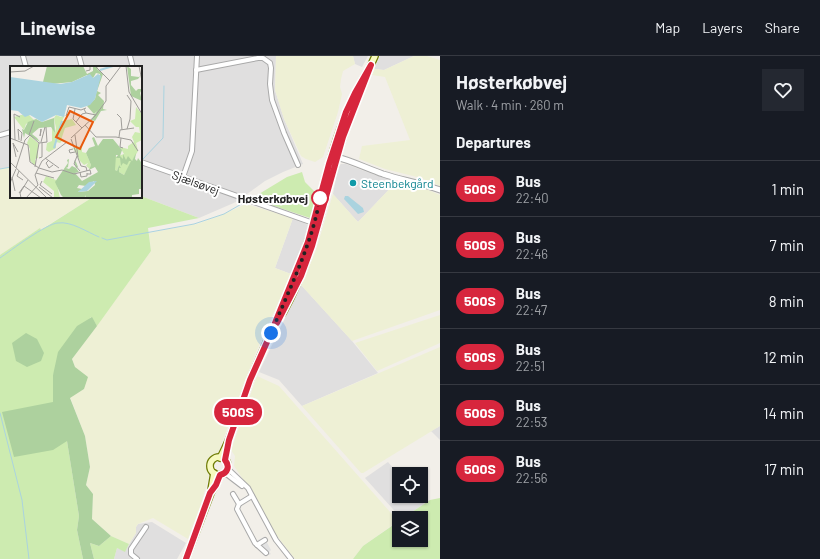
<!DOCTYPE html>
<meta charset="utf-8">
<style>
body{margin:0;font-family:Barlow,sans-serif;background:#242831;color:#f1f3f6;height:100vh;display:flex;flex-direction:column;font-size:15px;white-space:nowrap}
*{box-sizing:border-box;margin:0}
p{font-size:13px;color:#9ea1a6}
.icon{flex:none;width:22px;height:22px;fill:none;stroke:currentColor;stroke-width:2;stroke-linecap:round;stroke-linejoin:round}
.map{position:relative;flex:1;overflow:hidden}
.drawer{display:flex;flex-direction:column;background:#171b24;width:380px}
.drawer>*{flex:none}
.badge{padding:0 8px;border-radius:13px;font-size:14px;line-height:26px}
.fabs{position:absolute;left:392px;top:411px;display:grid;gap:8px}
.fabs a{display:grid;place-items:center;width:36px;height:36px;border-radius:0px;background:#171b24;box-shadow:0 1px 3px #0004;font-size:20px}
.you{position:absolute;width:20px;height:20px;margin:-10px;border:3px solid #fff;border-radius:50%;background:#1a73e8;box-shadow:0 0 0 6px #1a73e833}
.map>.badge{position:absolute;translate:-50% -50%;box-shadow:0 0 0 2px #fff}
h2{padding:0 16px;font-size:15px;line-height:36px}
.round{display:grid;place-items:center;flex:none;width:42px;height:42px;border-radius:0px;background:#242831}
.summary{display:flex;align-items:center;justify-content:space-between;height:68px;padding:0 16px}
h1{font-size:19px;font-weight:700;line-height:30px}
ul{padding:0;list-style:none}
li{display:flex;align-items:center;gap:12px;height:56px;padding:0 16px;border-top:1px solid #363941}
li div{flex:1}
li b{display:block;font-size:15px}
li em{font-style:normal}
li .badge{min-width:44px;font-weight:700;text-align:center}
header{display:flex;align-items:center;gap:24px;box-sizing:border-box;height:56px;padding:0 20px;background:#171b24;border-bottom:1px solid #363941}
header strong{font-size:19px}
nav{display:flex;gap:22px;margin-inline-start:auto;font-size:14px}
main{display:flex;flex:1;min-height:0}
.map>svg:first-child{display:block}
.residential{fill:#e0dfdf}
.farmland{fill:#eef0d5}
.grass{fill:#cdebb0}
.forest{fill:#add19e}
.parking{fill:#e2e2e2}
.water{fill:#aad3df}
.lines{fill:none;stroke-linecap:round;stroke-linejoin:round}
.stream{stroke:#aad3df;stroke-width:1}
.minor-casing{stroke:#a9a9a9;stroke-width:6}
.tertiary-casing{stroke:#a9a9a9;stroke-width:7}
.secondary-casing{stroke:#707d05;stroke-width:8}
.minor{stroke:#fff;stroke-width:4}
.tertiary{stroke:#fff;stroke-width:5}
.secondary{stroke:#f7fabf;stroke-width:5.5}
.line-casing{stroke:#fff;stroke-width:9}
.line{stroke:#d7263d;stroke-width:6}
.walk{stroke:#222;stroke-width:4;stroke-dasharray:0 7.2}
.culture-dot{fill:#0f9aa8;stroke:#fff;stroke-width:1.5}
.stop-dot{fill:#fff;stroke:#d7263d;stroke-width:2}
.labels{text-anchor:middle;dominant-baseline:central;stroke-width:4;stroke-linejoin:round;paint-order:stroke}
.street-label{font-size:12px;fill:#222;stroke:#fff}
.culture-label{font-size:12px;fill:#0d838f;stroke:#fff;text-anchor:start}
.stop-label{font-size:12px;font-weight:bold;fill:#222;stroke:#fff;text-anchor:end}
.inset-river{fill:none;stroke:#aad3df;stroke-width:2}
.inset-road{fill:none;stroke:#9f9d99;stroke-width:1}
.view{fill:#e8590c;fill-opacity:0.15;stroke:#e8590c;stroke-width:2}
.inset-edge{fill:none;stroke:#222;stroke-width:2}
</style>
<header>
<strong>Linewise</strong>
<nav><a>Map</a><a>Layers</a><a>Share</a></nav>
</header>
<main>
<div class="map">
<svg width="440" height="503" viewBox="0 0 440 503">
<rect width="100%" height="100%" fill="#f2efe9"/>
<!-- residential -->
<g class="residential">
<polygon points="0,0 276,0 275,34 284,63 303,108 283,116 265,125 236,146 199,162 141,140 141,11 11,11 11,111 0,113"/>
<polygon points="353,0 368,0 362,11 355,8"/>
<polygon points="380,0 426,0 414,0 384,14 374,13"/>
<polygon points="341,108 346,108 375,119 397,125 358,166 333,138 338,111"/>
<polygon points="293,162 303,166 309,170 301,194 291,218 275,212"/>
<polygon points="301,229 352,285 378,317 302,350 279,324 259,316"/>
<polygon points="440,370 440,384 431,375"/>
<polygon points="388,406 399,419 399,440 417,440 424,448 403,462 401,462 365,422"/>
<polygon points="152,466 186,487 177,503 114,503 117,492 125,495 136,477 136,471 138,468"/>
</g>
<!-- farmland -->
<g class="farmland">
<polygon points="276,0 353,0 355,8 343,15 341,23 340,31 342,38 338,56 323,101 315,106 306,103 301,100 284,63 275,34"/>
<polygon points="414,0 427,0 440,4 440,130 421,122 385,113 359,103 362,90 410,84 385,21 372,19 374,13 384,14"/>
<polygon points="11,111 11,141 93,141 40,174 40,172 0,199 0,113"/>
<polygon points="397,125 426,133 440,139 440,254 352,285 301,229 315,197 333,138 358,166"/>
<polygon points="246,148 293,162 275,212 291,218 256,296 218,397 210,400 208,404 206,409 209,419 208,424 201,448 188,483 153,462 138,468 136,471 136,477 129,488 111,480 92,463 93,438 86,429 90,411 85,380 70,341 84,333 72,303 151,195 149,177 197,168 222,159"/>
<polygon points="440,259 440,287 377,315 355,287"/>
<polygon points="440,291 440,370 363,417 361,417 302,350"/>
<polygon points="257,320 279,330 398,465 363,490 353,503 295,503 274,476 251,435 234,410 235,400 231,394"/>
</g>
<!-- grass -->
<g class="grass">
<polygon points="302,116 305,126 316,137 312,157 310,162 253,143 254,141 287,121"/>
<polygon points="141,140 199,162 148,172 151,195 97,270 91,261 53,319 53,346 67,385 79,460 77,474 83,503 0,503 0,199 40,172 41,174 93,141 141,141"/>
<polygon points="440,442 440,503 353,503 363,490 399,465 399,484 421,484 421,462 403,462 430,444"/>
<polygon points="111,480 129,488 125,496 117,492 114,503 94,503 90,487 99,490"/>
</g>
<!-- forest -->
<g class="forest">
<polygon points="92,261 97,270 72,303 75,311 88,321 84,333 70,342 85,380 90,411 86,429 93,438 92,463 111,480 99,490 90,487 94,503 83,503 77,474 79,460 67,385 53,394 14,401 2,356 53,346 53,319 58,296 77,270"/>
<polygon points="26,277 37,283 44,297 41,305 27,311 16,305 12,287"/>
</g>
<!-- parking -->
<polygon class="parking" points="264,481 271,494 269,496 271,498 269,499 256,485"/>
<!-- water -->
<polygon class="water" points="345,140 348,140 363,152 364,156 358,158 344,143"/>
<g class="lines">
<!-- stream -->
<g class="stream">
<polyline points="143,103 163,82 164,30"/>
<polyline points="0,113 11,111"/>
<polyline points="102,182 107,184 194,168 224,158 245,146"/>
<path d="M0 202C10 195 47 167 58 167 71 165 87 176 99 181"/>
<polyline points="0,357 22,444 29,503"/>
</g>
<defs>
<g id="minor">
<polyline points="23,0 26,11"/>
<polyline points="79,0 82,11"/>
<polyline points="130,0 132,8"/>
<polyline points="196,14 258,2 263,2 270,7 271,12 270,28 272,44 284,77 298,109"/>
<polyline points="0,79 11,76"/>
<polyline points="141,106 316,168"/>
<polyline points="183,121 192,95 197,0"/>
<polyline points="228,413 248,432 276,484 291,503"/>
<polyline points="225,417 242,430"/>
<polyline points="233,438 239,448"/>
<polyline points="252,440 239,448 237,453 255,487 266,497"/>
<polyline points="257,489 265,484"/>
<polyline points="137,503 131,498 131,493 146,471"/>
</g>
<path id="tertiary" d="M333 100C350 104 366 112 383 118 402 124 421 127 440 134"/>
<g id="secondary">
<polyline points="370,11 375,0"/>
<path d="M283 257C310 208 320 163 334 110 342 83 351 57 361 32"/>
<circle cx="219" cy="410" r="9"/>
<path d="M220 402C235 375 241 345 253 317 271 273 293 231 308 185 322 142 329 97 347 55 354 39 362 24 371 9"/>
<polyline points="211,434 214,417"/>
<polyline points="186,503 211,437 216,429 220,419"/>
</g>
</defs>
<!-- minor casing -->
<use href="#minor" class="minor-casing"/>
<!-- tertiary casing -->
<use href="#tertiary" class="tertiary-casing"/>
<!-- secondary casing -->
<use href="#secondary" class="secondary-casing"/>
<!-- minor -->
<use href="#minor" class="minor"/>
<!-- tertiary -->
<use href="#tertiary" class="tertiary"/>
<!-- secondary -->
<use href="#secondary" class="secondary"/>
</g>
<g class="lines">
<defs>
<path id="line" d="M186 503 210 437 216 429 220 419C228 417 230 410 225 404L229 384 250 324 271 277 308 186 329 108 346 56 355 37 371 9 343 81 312 190 301 220 277 267"/>
</defs>
<!-- line casing -->
<use href="#line" class="line-casing"/>
<!-- line -->
<use href="#line" class="line"/>
<!-- walk -->
<path class="walk" d="M271 277C289 234 312 188 320 142"/>
</g>
<!-- markers -->
<circle class="culture-dot" cx="353" cy="127" r="4"/>
<circle class="stop-dot" cx="320" cy="142" r="8"/>
<g class="labels">
<!-- street labels -->
<g class="street-label">
<text transform="translate(196 126) rotate(20)">Sjælsøvej</text>
</g>
<!-- culture labels -->
<g class="culture-label">
<text x="361" y="127">Steenbekgård</text>
</g>
<!-- stop labels -->
<g class="stop-label">
<text x="308" y="142">Høsterkøbvej</text>
</g>
</g>
<!-- overview -->
<g transform="translate(10 10)">
<rect width="132" height="132" fill="#f2efe9"/>
<path d="M126 41 132 48V74L126 77 128 85 114 109 109 106V99L107 105 104 104 105 91 114 88 110 81 118 83V80L124 76 122 71 125 66 130 67 129 61H126L120 55 125 53ZM11 49H19L24 54 16 58 14 64 4 51ZM55 49 52 55 62 53 66 59 55 62 51 74H53L50 77 46 76V82L39 86 36 84 37 77 42 75V61L45 67 46 62 44 52 46 49 51 51ZM20 70 28 77V92L25 93 26 97 24 99 19 93 20 83 17 77ZM72 80V86L76 87 81 99 80 103 76 100 78 97 74 99 70 95 63 82ZM36 110 46 114 50 132H44V125L33 116Z" fill="#cdebb0"/>
<path d="M37 0H73L77 8 83 5V1L88 0 87 3 93 8 87 25 91 27 88 29 94 35 93 43 97 44 91 45 85 55 81 54 87 45 84 48 77 40 85 33 90 8 86 7 83 12 77 9 62 16 42 18 33 16ZM117 0 121 3V10L129 11 132 8 128 13 121 15V19L126 25 128 23H132L130 27 132 35 121 30ZM44 52 45 67 41 61 29 62 22 68 27 72 30 76 15 67 14 72 12 63 14 64 18 56 26 53 32 56ZM84 71 88 80 93 73H103L112 84 110 90 113 93V88L116 94 118 90 122 95 126 87 125 93 127 95 128 92 131 96 132 123H129V128L122 129V132H75L76 129 74 132H54L51 129 45 116 58 97 57 94 59 93 58 101 56 102 59 103 62 100 66 102 64 94 66 96 68 101 66 102 69 106 65 107 72 115 88 106 85 101 79 104 81 99 76 87 79 82 85 80 82 72ZM106 89H108L106 92H110L111 100 113 97 117 99 119 95H121L114 109 109 106V102H111L109 99 107 105 105 104ZM84 115 85 119 78 125 68 126 72 123 67 122 69 119 76 120Z" fill="#add19e" fill-rule="evenodd"/>
<path d="M80 8 83 12 88 8 91 10 85 33 80 39 71 42 57 39 54 51 46 49 32 56 20 49 15 51 8 45 0 44V11L50 18 62 16ZM87 115 77 125 68 126 79 116Z" fill="#aad3df"/>
<path class="inset-river" d="M90 4 103 0M44 82 52 55"/>
<path class="inset-road" d="M85 0 100 15M116 0 119 26 132 48M129 0 132 15M76 5 80 4V0H85M0 6 15 5 24 0M65 43 63 53 72 62M74 43 76 47 86 49M107 48 111 52 112 64M56 50 59 41 71 44 76 42M66 56 72 48 76 47M75 59 86 71H106L121 74 128 85M31 63V65L30 70ZM117 63 120 53 121 35 117 29M19 69 24 55M65 69 68 91M109 71 110 64 124 62M0 72 18 79 20 96 29 102 42 106 52 104 64 108 80 104 81 108H77M61 72 85 50 96 35V20L111 0M111 72 110 81 113 82M61 73 71 100 76 101 77 105M5 74 4 48 10 51M9 74 8 63 12 67 11 75M31 76 35 61M29 77 37 76 36 61M63 83 59 84 60 87 65 86M67 90 64 98 70 105M6 91 3 77 8 86M29 92 32 91V77M35 92 49 102M38 95 36 97 39 102 43 99M0 96 37 132M6 102 15 74 20 69 29 77 25 101M9 105 7 110 13 114M70 106 71 111 77 110V107M26 107 44 112M2 111 5 125M32 115 30 119 42 128M0 117 6 103M29 121 43 132M9 127 14 120 31 132M11 132 10 127 18 114M16 132 28 119 25 109 32 95 57 76"/>
<path class="view" d="M60 45 83 56 70 83 46 71Z"/>
<rect width="132" height="132" class="inset-edge"/>
</g>
</svg>
<div class="fabs">
<a><svg class="icon" aria-label="locate" viewBox="0 0 24 24"><circle cx="12" cy="12" r="6"/><path d="M12 2v4M12 18v4M2 12h4M18 12h4"/></svg></a>
<a><svg class="icon" aria-label="layers" viewBox="0 0 24 24"><path d="M12 4l9 5-9 5-9-5zM3 14l9 5 9-5"/></svg></a>
</div>
<div class="you" style="left:271px;top:277px"></div>
<b class="badge" style="left:238px;top:356px;background:#d7263d;color:#fff">500S</b>
</div>
<section class="drawer">
<div class="summary"><div><h1>Høsterkøbvej</h1><p>Walk · 4 min · 260 m</p></div><a class="round"><svg class="icon" aria-label="heart" viewBox="0 0 24 24"><path d="M12 20l-8-8c-3-5 5-10 8-4 3-6 11-1 8 4z"/></svg></a></div>
<h2>Departures</h2>
<ul>
<li><span class="badge" style="background:#d7263d;color:#fff">500S</span><div><b>Bus</b><p>22:40</p></div><em>1 min</em></li>
<li><span class="badge" style="background:#d7263d;color:#fff">500S</span><div><b>Bus</b><p>22:46</p></div><em>7 min</em></li>
<li><span class="badge" style="background:#d7263d;color:#fff">500S</span><div><b>Bus</b><p>22:47</p></div><em>8 min</em></li>
<li><span class="badge" style="background:#d7263d;color:#fff">500S</span><div><b>Bus</b><p>22:51</p></div><em>12 min</em></li>
<li><span class="badge" style="background:#d7263d;color:#fff">500S</span><div><b>Bus</b><p>22:53</p></div><em>14 min</em></li>
<li><span class="badge" style="background:#d7263d;color:#fff">500S</span><div><b>Bus</b><p>22:56</p></div><em>17 min</em></li>
</ul>
</section>
</main>
